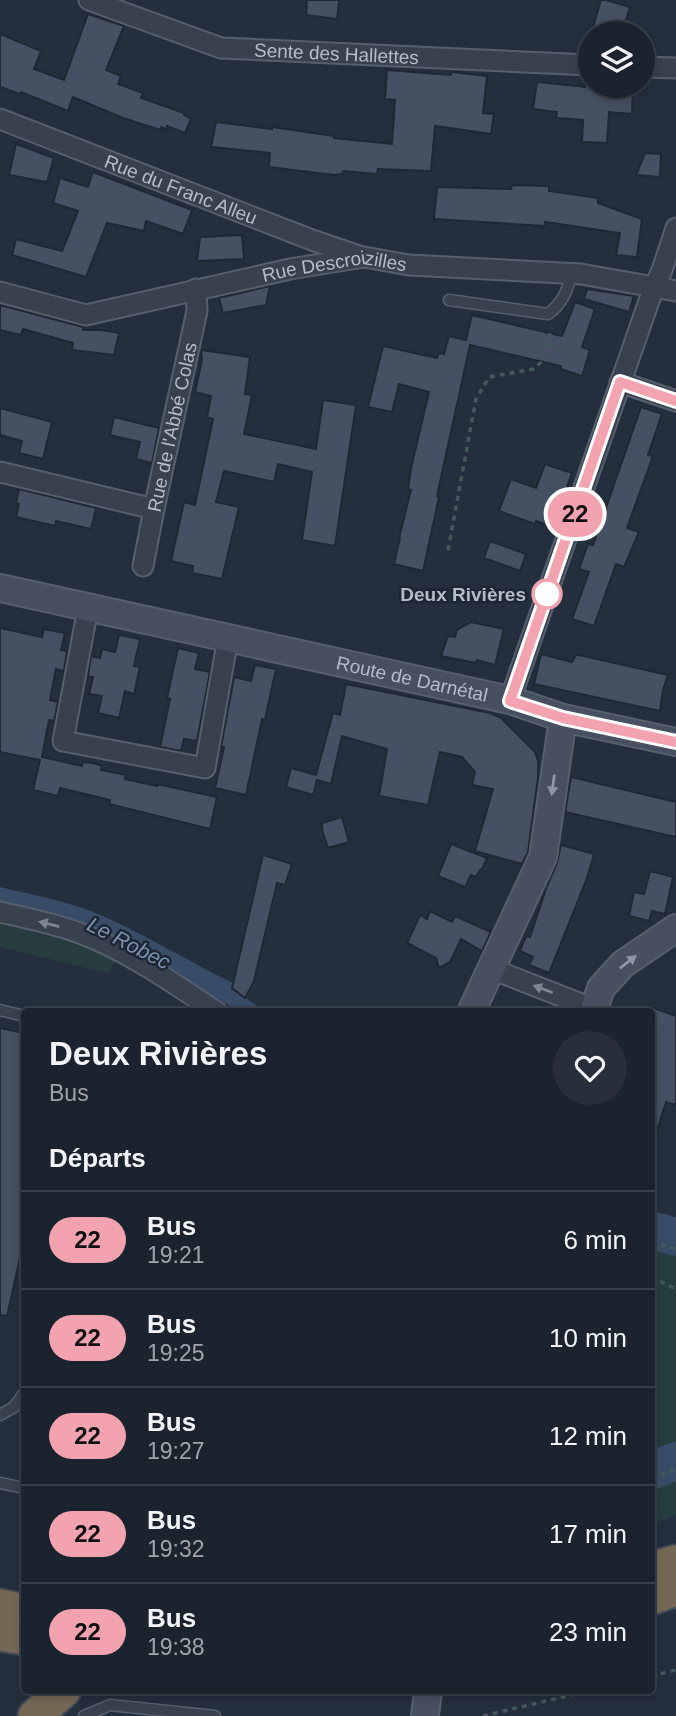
<!DOCTYPE html>
<html lang="fr">
<meta charset="utf-8">
<style>
body{margin:0;font-family:Helvetica,sans-serif;background:#282f3a;color:#f1f3f6;height:100vh;display:flex;flex-direction:column;font-size:26px;white-space:nowrap}
*{box-sizing:border-box;margin:0}
p{font-size:23px;color:#a0a4aa}
.icon{flex:none;width:38px;height:38px;fill:none;stroke:currentColor;stroke-width:2;stroke-linecap:round;stroke-linejoin:round}
.map{position:relative;flex:1;overflow:hidden}
.drawer{position:absolute;left:21px;top:1008px;width:634px;height:686px;display:flex;flex-direction:column;background:#1b232e;border-radius:7px;box-shadow:0 4px 10px #0003,0 0 0 2px #39404a}
.drawer>*{flex:none}
.badge{padding:0 14px;border-radius:23px;font-size:24px;line-height:46px}
.controls{position:absolute;left:578px;top:21px;display:grid;gap:14px}
.controls a{display:grid;place-items:center;width:77px;height:77px;border-radius:50%;background:#1b232e;box-shadow:0 4px 10px #0003,0 0 0 2px #39404a;font-size:35px}
.map>.badge{position:absolute;translate:-50% -50%;box-shadow:0 0 0 4px #fff}
h2{padding:0 28px;font-size:26px;line-height:63px}
.round{display:grid;place-items:center;flex:none;width:74px;height:74px;border-radius:37px;background:#282f3a}
.headline{display:flex;align-items:center;justify-content:space-between;height:119px;padding:0 28px}
h1{font-size:33px;font-weight:600;line-height:52px}
ul{padding:0;list-style:none}
li{display:flex;align-items:center;gap:21px;height:98px;padding:0 28px;border-top:2px solid #39404a}
li div{flex:1}
li b{display:block;font-size:26px}
li em{font-style:normal}
li .badge{min-width:77px;font-weight:700;text-align:center}
.map>svg:first-child{display:block}
.green{fill:#263c3f}
.water{fill:#394c67}
.lines{fill:none;stroke-linecap:round;stroke-linejoin:round}
.river{stroke:#394c67;stroke-width:38}
.building{fill:#455162;stroke:#1f2835;stroke-width:2}
.lane-casing{stroke:#565f6c;stroke-width:13}
.street-casing{stroke:#565f6c;stroke-width:23}
.secondary-casing{stroke:#565f6c;stroke-width:30}
.highway-casing{stroke:#434c59;stroke-width:37}
.path{stroke:#44595c;stroke-width:3.5;stroke-dasharray:5 5;stroke-linecap:butt}
.lane{stroke:#38414e;stroke-width:10}
.street{stroke:#38414e;stroke-width:19}
.secondary{stroke:#465061;stroke-width:26}
.highway{stroke:#746855;stroke-width:33}
.oneway{fill:#8e96a5}
.oneway2{fill:#7c8592}
.line-casing{stroke:#fff;stroke-width:16}
.line{stroke:#f3a3af;stroke-width:10}
.stop-dot{fill:#fff;stroke:#f3a3af;stroke-width:3.5}
.labels{text-anchor:middle;dominant-baseline:central;stroke-width:5;stroke-linejoin:round;paint-order:stroke}
.street-label{font-size:19px;fill:#b4bcc9;stroke:#1d2633}
.stop-label{font-size:19px;font-weight:bold;fill:#b4bcc9;stroke:#1d2633;text-anchor:end}
.water-label{font-size:21px;font-style:italic;fill:#7c92b1;stroke:#1d2633}
</style>
<div class="map">
<svg width="676" height="1716" viewBox="0 0 676 1716">
<rect width="100%" height="100%" fill="#242f3e"/>
<!-- green -->
<g class="green">
<path d="M0 902C43 913 85 924 125 943L108 973 0 947Z"/>
<polygon points="651,1246 676,1254 676,1515 651,1525"/>
</g>
<!-- water -->
<path class="water" d="M0 887C34 895 71 902 103 916 148 936 189 962 233 983L232 988 264 1011H238L137 949 99 930 71 921 0 902Z"/>
<g class="lines">
<!-- river -->
<g class="river">
<polyline points="651,1230 676,1237"/>
<polyline points="651,1471 676,1461"/>
</g>
</g>
<!-- building -->
<g class="building">
<polygon points="307,0 339,0 337,19 306,15"/>
<polygon points="601,0 606,0 630,7 622,33 612,33 593,27"/>
<polygon points="88,14 124,26 106,70 121,76 118,84 143,93 141,98 184,113 184,115 191,119 185,133 167,126 166,129 161,127 160,130 123,118 73,97 68,111 21,92 20,94 0,87 0,34 41,51 34,69 64,80"/>
<polygon points="387,70 451,75 452,72 487,76 483,113 494,114 491,134 435,126 431,171 378,169 377,174 343,171 342,174 334,175 269,167 270,153 211,147 216,122 272,129 272,127 334,136 334,138 392,144 395,100 385,99"/>
<polygon points="537,82 585,87 585,85 633,88 632,114 609,112 607,143 582,142 583,120 556,118 557,112 533,109"/>
<polygon points="16,144 54,158 47,182 9,175"/>
<polygon points="645,153 661,154 660,177 636,175"/>
<polygon points="93,172 192,210 183,234 146,221 144,231 107,223 86,277 12,255 16,239 62,251 78,211 53,203 60,178 88,187"/>
<polygon points="512,185 549,186 549,191 598,198 598,203 642,219 637,257 616,255 620,233 545,222 545,226 434,219 437,187 511,189"/>
<polygon points="242,235 244,259 197,261 200,237"/>
<polygon points="270,286 266,305 223,313 219,298"/>
<polygon points="587,289 634,296 629,312 584,299"/>
<polygon points="575,302 595,309 582,347 590,350 582,376 561,369 561,366 470,345 437,496 439,497 423,571 394,564 400,538 399,538 411,490 408,489 411,468 429,392 399,384 392,412 368,407 383,346 437,358 439,353 444,354 449,336 466,340 472,315 562,336"/>
<polygon points="0,305 83,327 83,330 101,330 119,333 114,355 72,350 73,343 23,329 21,335 0,330"/>
<polygon points="201,350 250,357 245,394 252,395 244,434 316,449 323,400 356,405 335,546 302,540 312,472 278,464 274,482 224,471 216,502 239,507 222,579 192,573 193,566 171,561 184,502 195,505 213,419 207,417 211,396 195,392 202,360"/>
<polygon points="641,407 662,414 648,455 653,456 627,528 639,532 624,567 616,564 594,626 572,619 589,572 579,569 588,544 593,545"/>
<polygon points="0,408 52,422 43,459 19,453 22,441 0,435"/>
<polygon points="114,417 159,428 152,463 136,459 140,442 110,435"/>
<polygon points="545,464 572,473 553,527 536,521 535,524 499,511 511,479 536,488"/>
<polygon points="19,489 96,508 91,529 56,521 55,526 16,517 19,504 16,503"/>
<polygon points="490,541 526,554 520,571 484,558"/>
<polygon points="471,622 504,629 495,665 477,660 476,663 441,656 448,636 455,637 457,630"/>
<polygon points="0,628 42,637 44,629 65,633 61,650 67,651 64,671 56,669 50,700 58,702 54,721 49,720 42,757 82,766 83,762 93,763 102,766 101,770 126,775 125,779 157,786 157,784 217,797 210,829 109,804 110,800 60,788 58,796 33,790 40,760 0,752"/>
<polygon points="119,635 140,639 134,666 140,667 134,694 125,691 119,718 98,713 102,696 89,694 93,677 88,676 91,656 100,658 102,649 115,652"/>
<polygon points="178,648 199,653 195,669 210,672 197,741 184,739 181,751 160,747 170,699 167,698"/>
<polygon points="541,654 572,662 576,655 579,655 668,675 663,690 660,711 534,684"/>
<polygon points="255,665 276,669 265,720 262,719 246,795 215,788 224,747 221,747 234,677 251,681"/>
<polygon points="346,684 490,713 501,718 535,752 538,761 538,778 528,852 522,864 475,851 493,789 472,785 475,772 462,757 440,752 428,805 379,796 387,749 342,736 331,784 317,780 313,795 286,787 291,768 316,775 333,713 340,715"/>
<polygon points="571,777 676,802 676,837 565,812"/>
<polygon points="342,817 349,842 328,848 322,830 322,823"/>
<polygon points="451,844 487,858 482,869 480,870 476,877 471,875 465,887 438,876"/>
<polygon points="561,845 594,854 587,878 549,973 529,965 533,957 520,951 526,936 530,937 547,886 557,863"/>
<polygon points="263,855 292,864 285,885 277,883 254,981 245,998 232,988"/>
<polygon points="650,871 673,877 665,914 652,911 649,921 629,916 634,892 644,894"/>
<polygon points="430,911 452,922 455,916 491,932 482,951 461,939 450,962 439,968 436,958 407,943 420,915 427,919"/>
<polygon points="651,1007 676,1016 676,1105 666,1102 655,1137 651,1136"/>
<polygon points="0,1028 24,1033 24,1240 7,1316 0,1315"/>
</g>
<g class="lines">
<defs>
<g id="lane">
<path d="M449 300 548 314C563 303 567 291 572 273"/>
<polyline points="0,1010 24,1016"/>
<polyline points="0,1415 14,1407 24,1393"/>
<polyline points="0,1483 24,1488"/>
<polyline points="84,1716 110,1705 215,1716"/>
</g>
<g id="street">
<path id="s1" d="M89 0 221 48 590 65"/>
<polyline points="642,67 676,68"/>
<path id="s2" d="M0 119 312 240 359 256"/>
<path id="s3" d="M0 292 86 315 290 269 364 257 409 265 581 274 676 291"/>
<polyline points="620,382 676,401"/>
<polyline points="0,472 154,509"/>
<path id="s4" d="M143 566 154 509 197 311 196 289"/>
<polyline points="88,608 63,741 205,768 228,638"/>
<polyline points="510,700 649,301 662,270 676,228"/>
<path d="M0 912C30 919 61 925 90 937 135 956 176 985 217 1012"/>
<polyline points="492,969 594,1009"/>
</g>
<g id="secondary">
<path id="s5" d="M0 588 510 700 563 718 676 742"/>
<polyline points="471,1012 543,857 563,718"/>
<polyline points="593,1012 601,988 623,964 676,928"/>
<polyline points="425,1716 428,1691"/>
</g>
<g id="highway">
<polyline points="651,1569 676,1562"/>
<polyline points="651,1598 676,1589"/>
<polyline points="0,1606 24,1611"/>
<polyline points="0,1634 24,1638"/>
<polyline points="35,1716 64,1690"/>
</g>
</defs>
<!-- lane casing -->
<use href="#lane" class="lane-casing"/>
<!-- street casing -->
<use href="#street" class="street-casing"/>
<!-- secondary casing -->
<use href="#secondary" class="secondary-casing"/>
<!-- highway casing -->
<use href="#highway" class="highway-casing"/>
<!-- path -->
<g class="path">
<polyline points="448,550 476,399 489,377 534,369 541,362 552,328"/>
<polyline points="651,1242 676,1249"/>
<polyline points="651,1277 676,1289"/>
<polyline points="651,1479 676,1469"/>
<polyline points="651,1676 676,1670"/>
<polyline points="483,1716 592,1690"/>
</g>
<!-- lane -->
<use href="#lane" class="lane"/>
<!-- street -->
<use href="#street" class="street"/>
<!-- secondary -->
<use href="#secondary" class="secondary"/>
<!-- highway -->
<use href="#highway" class="highway"/>
</g>
<!-- one-way arrows -->
<defs><path id="oneway-solid" d="M-6-.8H1V-3.2L6.5 0L1 3.2V.8H-6Z" transform="scale(1.75)"/></defs>
<g class="oneway">
<use href="#oneway-solid" transform="translate(553 785) rotate(98)"/>
<use href="#oneway-solid" transform="translate(628 962) rotate(-38)"/>
</g>
<g class="oneway2">
<use href="#oneway-solid" transform="translate(49 924) rotate(-166)"/>
<use href="#oneway-solid" transform="translate(543 989) rotate(-159)"/>
</g>
<g class="lines">
<defs>
<polyline id="line" points="676,401 620,382 510,701 563,718 676,742"/>
</defs>
<!-- line casing -->
<use href="#line" class="line-casing"/>
<!-- line -->
<use href="#line" class="line"/>
</g>
<!-- markers -->
<circle class="stop-dot" cx="547" cy="594" r="14"/>
<g class="labels">
<!-- street labels -->
<g class="street-label">
<text stroke="none"><textPath href="#s1" startOffset="256">Sente des Hallettes</textPath></text>
<text stroke="none"><textPath href="#s2" startOffset="194">Rue du Franc Alleu</textPath></text>
<text stroke="none"><textPath href="#s3" startOffset="343">Rue Descroizilles</textPath></text>
<text stroke="none"><textPath href="#s4" startOffset="142">Rue de l'Abbé Colas</textPath></text>
<text stroke="none"><textPath href="#s5" startOffset="422">Route de Darnétal</textPath></text>
</g>
<!-- stop labels -->
<g class="stop-label">
<text x="526" y="594">Deux Rivières</text>
</g>
<!-- water labels -->
<g class="water-label">
<text transform="translate(129 943) rotate(27)">Le Robec</text>
</g>
</g>
</svg>
<div class="controls">
<a><svg class="icon" aria-label="layers" viewBox="0 0 24 24"><path d="M12 4l9 5-9 5-9-5zM3 14l9 5 9-5"/></svg></a>
</div>
<b class="badge" style="left:575px;top:514px;background:#f3a3af;color:#111">22</b>
<section class="drawer">
<div class="headline"><div><h1>Deux Rivières</h1><p>Bus</p></div><a class="round"><svg class="icon" aria-label="heart" viewBox="0 0 24 24"><path d="M12 20l-8-8c-3-5 5-10 8-4 3-6 11-1 8 4z"/></svg></a></div>
<h2>Départs</h2>
<ul>
<li><span class="badge" style="background:#f3a3af;color:#111">22</span><div><b>Bus</b><p>19:21</p></div><em>6 min</em></li>
<li><span class="badge" style="background:#f3a3af;color:#111">22</span><div><b>Bus</b><p>19:25</p></div><em>10 min</em></li>
<li><span class="badge" style="background:#f3a3af;color:#111">22</span><div><b>Bus</b><p>19:27</p></div><em>12 min</em></li>
<li><span class="badge" style="background:#f3a3af;color:#111">22</span><div><b>Bus</b><p>19:32</p></div><em>17 min</em></li>
<li><span class="badge" style="background:#f3a3af;color:#111">22</span><div><b>Bus</b><p>19:38</p></div><em>23 min</em></li>
</ul>
</section>
</div>
